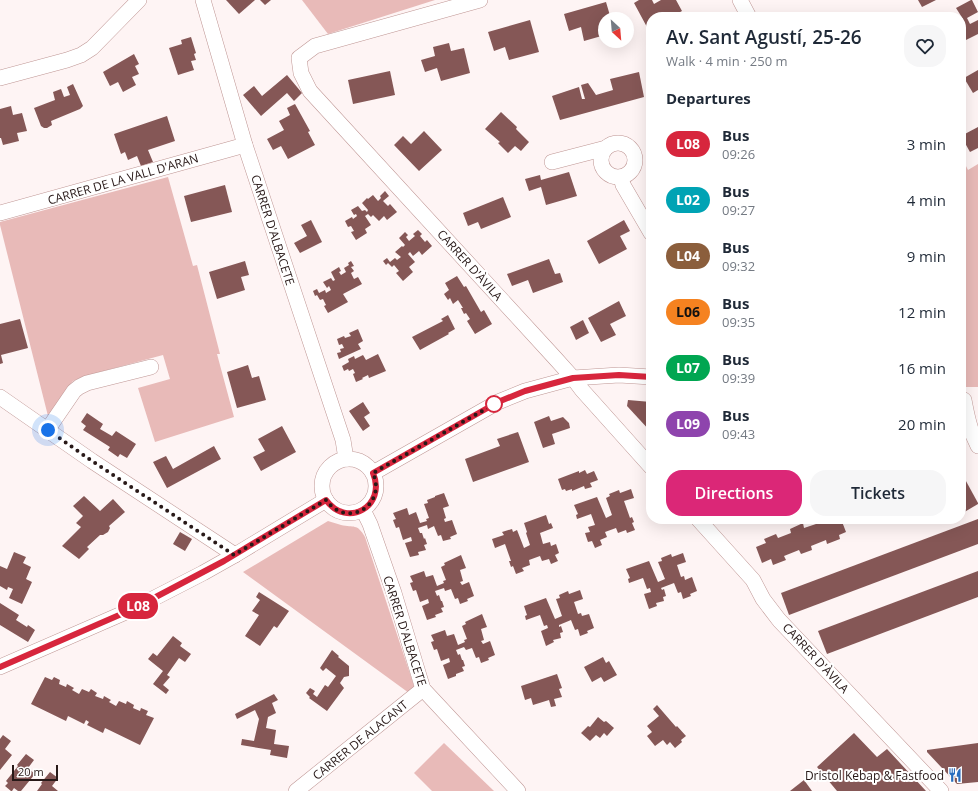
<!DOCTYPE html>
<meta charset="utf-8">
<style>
body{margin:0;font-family:"Open Sans",sans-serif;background:#f6f6f7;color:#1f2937;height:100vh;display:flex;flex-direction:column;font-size:15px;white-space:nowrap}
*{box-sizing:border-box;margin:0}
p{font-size:13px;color:#747a83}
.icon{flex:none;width:22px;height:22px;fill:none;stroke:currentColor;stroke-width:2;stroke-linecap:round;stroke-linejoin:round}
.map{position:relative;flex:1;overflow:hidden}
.sheet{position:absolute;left:646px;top:12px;width:320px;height:512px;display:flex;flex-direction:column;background:#fff;border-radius:16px;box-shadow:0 4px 16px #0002}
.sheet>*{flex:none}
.badge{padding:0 8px;border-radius:13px;font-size:14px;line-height:26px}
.needle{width:26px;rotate:154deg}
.fabs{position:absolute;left:598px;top:12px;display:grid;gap:8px}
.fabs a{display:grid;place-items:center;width:36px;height:36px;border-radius:50%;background:#fff;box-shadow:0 4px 16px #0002;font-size:20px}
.scale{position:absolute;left:12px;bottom:10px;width:46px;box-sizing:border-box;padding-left:4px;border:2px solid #281918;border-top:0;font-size:11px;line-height:14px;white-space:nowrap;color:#281918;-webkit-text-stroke:3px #fff;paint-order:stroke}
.you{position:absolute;width:20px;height:20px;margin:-10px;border:3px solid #fff;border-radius:50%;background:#1a73e8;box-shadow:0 0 0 6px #1a73e833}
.map>.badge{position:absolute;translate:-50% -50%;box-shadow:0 0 0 2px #fff}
h2{padding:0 20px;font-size:15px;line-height:36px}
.round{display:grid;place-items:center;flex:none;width:42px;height:42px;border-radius:16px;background:#f6f6f7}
.head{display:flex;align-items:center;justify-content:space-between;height:68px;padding:0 20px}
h1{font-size:19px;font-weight:600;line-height:30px}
.button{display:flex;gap:8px;margin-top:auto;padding:8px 20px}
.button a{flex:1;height:46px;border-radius:16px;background:#db2777;color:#fff;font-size:16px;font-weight:600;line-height:46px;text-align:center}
.button a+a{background:#f6f6f7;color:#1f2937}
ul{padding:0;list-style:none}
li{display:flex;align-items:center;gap:12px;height:56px;padding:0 20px}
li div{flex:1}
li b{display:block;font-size:15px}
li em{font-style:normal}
li .badge{min-width:44px;font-weight:700;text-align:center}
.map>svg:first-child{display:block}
.green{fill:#e8bab8}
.building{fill:#855756}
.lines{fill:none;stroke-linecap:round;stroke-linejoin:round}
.minor-casing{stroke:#bf9694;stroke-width:16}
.minor{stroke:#fff;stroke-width:15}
.line-casing{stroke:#fff;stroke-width:9}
.line{stroke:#d7263d;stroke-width:6}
.walk{stroke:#281918;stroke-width:4;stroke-dasharray:0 7.2}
.stop-dot{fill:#fff;stroke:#d7263d;stroke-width:2}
.labels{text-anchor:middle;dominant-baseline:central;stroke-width:4;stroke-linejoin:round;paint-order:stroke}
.street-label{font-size:12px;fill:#281918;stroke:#fff}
.poi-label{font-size:12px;fill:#281918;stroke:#fff;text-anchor:end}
</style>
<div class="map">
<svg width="978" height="791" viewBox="0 0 978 791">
<rect width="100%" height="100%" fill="#fef4f4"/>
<!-- green -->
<g class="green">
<polygon points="302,0 435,0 328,34"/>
<polygon points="961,156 968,170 978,164 978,387 961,387"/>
<polygon points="168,177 193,266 197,265 220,354 217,354 234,417 155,442 138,388 170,379 163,355 85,376 73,381 67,388 48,416 0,225 0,222"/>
<path d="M328 521C332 522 337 524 341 525 354 528 357 523 365 537L414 686 409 693 243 572Z"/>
<polygon points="444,743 494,791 432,791 414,773"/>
</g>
<!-- building -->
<g class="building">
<polygon points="226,0 255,0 239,14"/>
<polygon points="260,0 271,0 265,5"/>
<polygon points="639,0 652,0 654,4 661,0 676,0 682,11 671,17 651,17 651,28 648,29 634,3"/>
<polygon points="918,0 936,0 922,7"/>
<polygon points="971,0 972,0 978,12 967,18 970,24 978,20 978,34 962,42 961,40 961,20 963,19 956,8"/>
<polygon points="606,2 611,19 605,19 605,35 584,41 581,27 569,31 564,14"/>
<polygon points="530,20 539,52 509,60 505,47 494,51 488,32"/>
<polygon points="191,37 196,53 194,54 196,60 191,61 194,70 178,75 169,48 182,44 181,40"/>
<polygon points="449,43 451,51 464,48 470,73 441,81 437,68 425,72 421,60 435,56 433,47"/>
<polygon points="134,54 139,64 135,66 139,74 132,77 136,85 123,92 118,82 110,86 103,72"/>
<polygon points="978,70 978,90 973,93 964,78"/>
<polygon points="390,71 395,95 353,104 348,80"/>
<polygon points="639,72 644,97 560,120 552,96 579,87 582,99 585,99 581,85 588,83 596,95 613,90 610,79"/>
<polygon points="287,75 302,93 294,101 287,93 261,116 243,95 254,86 262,96"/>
<polygon points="73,84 83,106 80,109 51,121 52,125 47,128 44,128 41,126 34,108 55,100 53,92 61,89 64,97 70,95 67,87"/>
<polygon points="295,104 310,131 308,132 315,145 288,159 281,146 273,150 267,139 284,130 279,121 290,115 287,108"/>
<polygon points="11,106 13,115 22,113 27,131 17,133 19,141 3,145 1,138 0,138 0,109"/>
<polygon points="501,112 517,127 516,129 529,142 521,151 515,146 508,153 498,143 500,142 485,129"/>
<polygon points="167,116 175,141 148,150 153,162 141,166 137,156 128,160 125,152 121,154 114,134"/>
<polygon points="978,127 978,148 970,152 961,136"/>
<polygon points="424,131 442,150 419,171 394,145 403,136 411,144"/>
<polygon points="651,141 651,153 648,154 646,142"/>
<polygon points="569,172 577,196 546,205 541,187 529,191 525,179 540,175 541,180"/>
<polygon points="225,185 232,212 191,222 184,196"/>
<polygon points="385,191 389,196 383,201 388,206 390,204 397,212 387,220 384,216 379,221 373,215 371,217 368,214 365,216 371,225 365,229 367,233 356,240 351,232 354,231 351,226 348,227 345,221 352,217 353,219 357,216 356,214 354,215 351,210 358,206 362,211 365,210 367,212 368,210 362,203 367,198 368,199 373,195 378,201 381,198 380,196"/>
<polygon points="503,197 511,217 481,229 478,222 468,226 463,213"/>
<polygon points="311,220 322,242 300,253 294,243 307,236 301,225"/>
<polygon points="624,220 630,231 620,236 627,249 599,264 587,241"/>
<polygon points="418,230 422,234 420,236 425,242 427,240 432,246 422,255 419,251 413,256 410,252 408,254 415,262 409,267 413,272 403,281 396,273 399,271 394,265 392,267 388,263 386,265 383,261 387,258 390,262 395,258 397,260 401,257 395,252 402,246 403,247 405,245 399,238 405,232 408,235 406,237 409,241 415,236 413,234"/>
<polygon points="549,259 555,274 560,273 563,282 533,293 528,280 512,286 507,274"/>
<polygon points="245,261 249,275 241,277 245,290 217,299 209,272"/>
<polygon points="351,261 354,266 351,267 354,271 351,273 354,279 358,277 362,284 343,294 348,302 328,313 324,306 326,305 323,299 320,300 317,295 315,296 313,291 317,289 319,293 325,290 326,293 331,290 329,286 327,288 323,282 331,278 333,281 335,280 331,272 339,267 341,271 339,272 341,275 346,272 344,268 349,265 348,263"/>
<polygon points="457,276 464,287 466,286 481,312 484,310 492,324 475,334 467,321 470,319 466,313 464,314 461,308 463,308 458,300 453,304 450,298 448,300 444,294 449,290 445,283"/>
<polygon points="619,301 626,316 610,324 616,335 601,342 588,318"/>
<polygon points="448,315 455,329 448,333 449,334 420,350 412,337 443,321 441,319"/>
<polygon points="20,319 28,348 1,355 3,363 0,364 0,324"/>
<polygon points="583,320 589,333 576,340 570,327"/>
<polygon points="358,329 363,341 358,344 361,349 339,359 337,353 341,352 340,349 344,348 342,344 339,345 337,339 344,336 345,338 351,336 349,333"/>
<polygon points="378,354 386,371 369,378 368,375 362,378 363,379 356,382 353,374 355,373 353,369 349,371 348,369 344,371 342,366 349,362 348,359 354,356 355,359 363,355 366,360"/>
<polygon points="248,365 252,378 259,376 266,400 237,408 227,372"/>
<polygon points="628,400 651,402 651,432 627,406"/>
<polygon points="363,402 370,413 364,417 370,426 363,431 349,411"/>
<polygon points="87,413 103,424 100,429 112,436 116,431 136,444 127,458 120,454 118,457 108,450 110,447 83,430 86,426 81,422"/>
<polygon points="549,416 551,421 563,417 569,423 570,428 552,434 555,444 543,448 534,422"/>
<polygon points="282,426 296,452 261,471 253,457 265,451 258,439"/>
<polygon points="518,432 529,462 473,482 465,459 500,446 497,439"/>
<polygon points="214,446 221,459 167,488 153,462 166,456 173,469"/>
<polygon points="585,470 587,474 594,471 598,480 590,483 592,487 585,489 584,486 572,491 572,489 566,491 565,489 562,490 558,479 579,471 579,473"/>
<polygon points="961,472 978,503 978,504 961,514"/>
<polygon points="631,489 634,498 624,501 630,518 632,517 634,522 632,523 635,530 627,533 626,530 618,533 616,528 605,532 607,537 600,540 602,545 595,548 592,541 588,542 585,533 590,532 588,527 595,525 591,514 577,519 576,515 578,514 574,505 597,497 606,518 612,515 606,498 610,496 609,494 619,490 620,493"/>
<polygon points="444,493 449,506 443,508 446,518 444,519 445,522 452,520 457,534 450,537 451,539 443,541 441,535 438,536 434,526 428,529 427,525 418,528 420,533 422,533 424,539 425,538 427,544 424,545 426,550 418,552 419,555 410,557 405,543 412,541 411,537 403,540 399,527 396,528 393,520 396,519 393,513 407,508 409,515 416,512 420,523 427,521 426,519 429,518 424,504 428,503 427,500 435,497 435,496"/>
<polygon points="84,496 100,511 113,499 125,512 109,526 110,528 108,532 103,535 100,535 87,547 89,549 79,559 62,546 81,527 76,523 83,516 73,506"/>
<polygon points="546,515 549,524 551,523 553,528 540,533 543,544 550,542 551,546 556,544 559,553 555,555 558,561 551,564 549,559 542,561 540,556 529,560 530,565 522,568 524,571 516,574 513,566 511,567 509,561 511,561 505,544 495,548 492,539 504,535 502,532 512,529 513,532 517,530 524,548 530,545 526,533 527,532 524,523"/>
<polygon points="818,519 841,519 846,532 839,535 840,539 827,544 826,540 811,546 812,550 801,554 799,550 784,556 786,560 773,565 771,559 762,563 756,547 766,543 764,539 776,534 778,538 791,533 790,529 803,523 804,528 819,523"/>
<polygon points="894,519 910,519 896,524"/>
<polygon points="978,519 978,544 789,615 781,593"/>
<polygon points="180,532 192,539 185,551 173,544"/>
<polygon points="14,552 26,557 23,563 31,567 26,579 32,582 22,604 9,598 13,589 8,587 7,590 0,586 0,566 7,569"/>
<polygon points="683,553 686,562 677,565 681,577 684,576 685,580 692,577 697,591 690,594 691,596 683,599 681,592 678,593 674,583 661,588 662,590 664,589 666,596 663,597 664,601 656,603 657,606 649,609 644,594 651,592 650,588 647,589 643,578 629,583 628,579 630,578 626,569 649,561 658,582 665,579 658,562 662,561 661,558 671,554 672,557"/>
<polygon points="461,555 466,568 460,570 463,581 460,582 462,585 469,582 474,596 467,599 468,601 460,604 458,598 455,599 451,589 445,591 444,588 435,591 437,596 439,595 441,601 442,601 444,607 441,608 443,612 435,615 436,617 427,620 422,606 429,603 428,599 420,602 416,590 413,591 410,583 413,582 410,576 424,571 426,577 433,575 437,586 444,583 443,581 446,580 441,567 445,565 444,563"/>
<polygon points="978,571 978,597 827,654 818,631"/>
<polygon points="580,590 583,599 574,602 578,614 581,613 582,616 589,614 594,628 587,631 588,633 580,636 578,629 575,630 571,620 559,625 559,627 561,626 563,632 560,633 561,638 553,640 554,642 546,646 541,631 548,628 547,625 544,626 540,615 526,620 525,616 527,615 524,606 546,598 555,619 562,616 556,599 560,598 559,595 568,591 569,594"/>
<polygon points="259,592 289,611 277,628 274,626 260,646 245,636 259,615 252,611 260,600 256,597"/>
<polygon points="0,603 19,615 16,620 27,627 28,625 35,630 28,642 0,625"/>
<polygon points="482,614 487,627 481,629 484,640 481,641 483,644 490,641 495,655 488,658 489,660 481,663 479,657 476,658 472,648 466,650 464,647 456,650 458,655 460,654 462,660 463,660 465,666 462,667 464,671 456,674 456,676 448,679 443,665 450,662 449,658 441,661 437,649 434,650 431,642 434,641 431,635 445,630 447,636 454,634 458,645 465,642 464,640 467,639 462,626 466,624 465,622"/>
<polygon points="173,636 182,643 180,646 191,654 185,662 179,658 167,675 170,677 163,685 169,690 166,694 153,684 163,671 148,659 153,653 157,656"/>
<polygon points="332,650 339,656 338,657 349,666 349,676 344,677 340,683 344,688 327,711 309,698 310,697 306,693 310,688 315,691 313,694 317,697 325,685 328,687 336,676 326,668 323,671 320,668"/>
<polygon points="603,657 606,663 609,661 617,675 604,682 601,677 592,682 584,667"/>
<polygon points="557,674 562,688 559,689 562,697 554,699 556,706 551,707 549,700 533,705 531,698 525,700 521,686"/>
<polygon points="45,677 52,680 54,677 60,680 59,684 66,687 67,684 74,688 72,690 79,694 82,689 89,692 91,689 97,693 95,696 103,699 104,696 111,700 109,702 116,706 119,701 126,704 127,701 134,705 133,708 140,711 141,708 148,711 146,715 154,718 140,745 105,728 103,733 87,725 89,722 86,720 84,724 68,716 66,721 31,704"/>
<polygon points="274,694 278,700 272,703 276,713 268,717 266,728 276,730 274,744 289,746 287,758 270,755 271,750 241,745 242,739 254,741 259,719 255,710 237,719 235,714"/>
<polygon points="657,705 676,727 677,726 686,736 681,740 682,742 675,748 670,742 667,745 663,740 655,746 647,736 652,732 647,726 659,716 653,709"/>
<polygon points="598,717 604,722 606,721 614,728 607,736 604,733 600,738 596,735 590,741 581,733 588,726 590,727"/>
<polygon points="854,733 877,757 887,749 926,791 837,791 817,767"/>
<polygon points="3,735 11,741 5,749 12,755 0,770 0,739"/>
<polygon points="978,743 978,782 957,784 927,752 927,750"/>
<polygon points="26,754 34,760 28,768 35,774 21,791 18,791 14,788 12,791 11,791 5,786 8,783 6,781 18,766 17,765"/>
<polygon points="50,772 58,778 52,786 58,791 37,791 42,784 41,783"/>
<polygon points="804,780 812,791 790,791"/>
</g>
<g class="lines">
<defs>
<g id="minor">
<polyline points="203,0 245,145 343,440 346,459"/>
<polyline points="480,0 315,46 299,58 301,73 310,91 555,358 573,378 582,390 651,467"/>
<polyline points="740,0 749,17"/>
<polyline points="0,78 67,60 81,55 92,48 139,0"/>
<circle cx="618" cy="160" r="17"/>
<polyline points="552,162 606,148"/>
<polyline points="621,177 623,185 651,233"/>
<polyline points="0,213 245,145"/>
<polyline points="0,397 92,461 235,555"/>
<path d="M964 400C967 416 970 431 978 446"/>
<polyline points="48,429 74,391 79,387 87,383 151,367"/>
<circle cx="349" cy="486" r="27"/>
<polyline points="373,473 498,402 525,391 573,378 619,375 651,377"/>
<polyline points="363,510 370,524 394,593 423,689 518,791"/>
<polyline points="698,519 753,580 763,599 779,620 941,791"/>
<polyline points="0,667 133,609 203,573 235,555 326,500"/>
<polyline points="296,791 423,689"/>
</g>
</defs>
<!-- minor casing -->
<use href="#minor" class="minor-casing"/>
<!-- minor -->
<use href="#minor" class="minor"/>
</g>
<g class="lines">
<defs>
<path id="line" d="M0 667 133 609 224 561 326 500C347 529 387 506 373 473L498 402 525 391 573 378 619 375 651 377"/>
</defs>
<!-- line casing -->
<use href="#line" class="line-casing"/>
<!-- line -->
<use href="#line" class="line"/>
<!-- walk -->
<path class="walk" d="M48 430 92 461 234 555 326 500C347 529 387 506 373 473L498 402 494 404"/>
</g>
<!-- icons -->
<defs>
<symbol id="restaurant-bare" viewBox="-9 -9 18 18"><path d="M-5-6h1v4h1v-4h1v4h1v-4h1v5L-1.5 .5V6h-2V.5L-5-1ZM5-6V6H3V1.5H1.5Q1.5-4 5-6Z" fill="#286dbe" stroke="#fff" stroke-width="2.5" paint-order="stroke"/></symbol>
</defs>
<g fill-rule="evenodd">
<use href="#restaurant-bare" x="945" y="765" width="20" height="20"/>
</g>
<!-- markers -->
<circle class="stop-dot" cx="494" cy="404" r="8"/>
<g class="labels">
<!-- street labels -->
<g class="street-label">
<text transform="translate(123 179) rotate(-16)">CARRER DE LA VALL D'ARAN</text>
<text transform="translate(273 230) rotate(72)">CARRER D'ALBACETE</text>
<text transform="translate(470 265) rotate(48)">CARRER D'ÀVILA</text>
<text transform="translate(405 631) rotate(72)">CARRER D'ALBACETE</text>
<text transform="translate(816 658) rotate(47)">CARRER D'ÀVILA</text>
<text transform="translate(360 740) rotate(-39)">CARRER DE ALACANT</text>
</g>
<!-- poi labels -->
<g class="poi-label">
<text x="944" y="775">Dristol Kebap &amp; Fastfood</text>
</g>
</g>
</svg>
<div class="fabs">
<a><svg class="needle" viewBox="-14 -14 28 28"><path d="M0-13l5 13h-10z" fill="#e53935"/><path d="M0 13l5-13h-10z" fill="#747a83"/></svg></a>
</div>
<div class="scale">20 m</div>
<div class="you" style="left:48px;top:430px"></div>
<b class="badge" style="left:138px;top:606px;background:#d7263d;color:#fff">L08</b>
<section class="sheet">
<div class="head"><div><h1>Av. Sant Agustí, 25-26</h1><p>Walk · 4 min · 250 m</p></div><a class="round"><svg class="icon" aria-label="heart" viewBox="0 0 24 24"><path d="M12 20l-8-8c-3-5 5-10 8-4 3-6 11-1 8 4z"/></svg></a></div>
<h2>Departures</h2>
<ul>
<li><span class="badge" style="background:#d7263d;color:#fff">L08</span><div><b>Bus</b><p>09:26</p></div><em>3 min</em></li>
<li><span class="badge" style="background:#00a3b4;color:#fff">L02</span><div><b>Bus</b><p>09:27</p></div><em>4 min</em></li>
<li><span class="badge" style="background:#8b5e3c;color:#fff">L04</span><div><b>Bus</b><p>09:32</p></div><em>9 min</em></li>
<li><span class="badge" style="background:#f58220;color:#111">L06</span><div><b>Bus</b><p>09:35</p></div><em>12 min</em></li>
<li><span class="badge" style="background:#00a651;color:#fff">L07</span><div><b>Bus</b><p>09:39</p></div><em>16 min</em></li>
<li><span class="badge" style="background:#8e44ad;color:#fff">L09</span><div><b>Bus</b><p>09:43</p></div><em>20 min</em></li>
</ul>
<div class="button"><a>Directions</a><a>Tickets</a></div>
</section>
</div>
